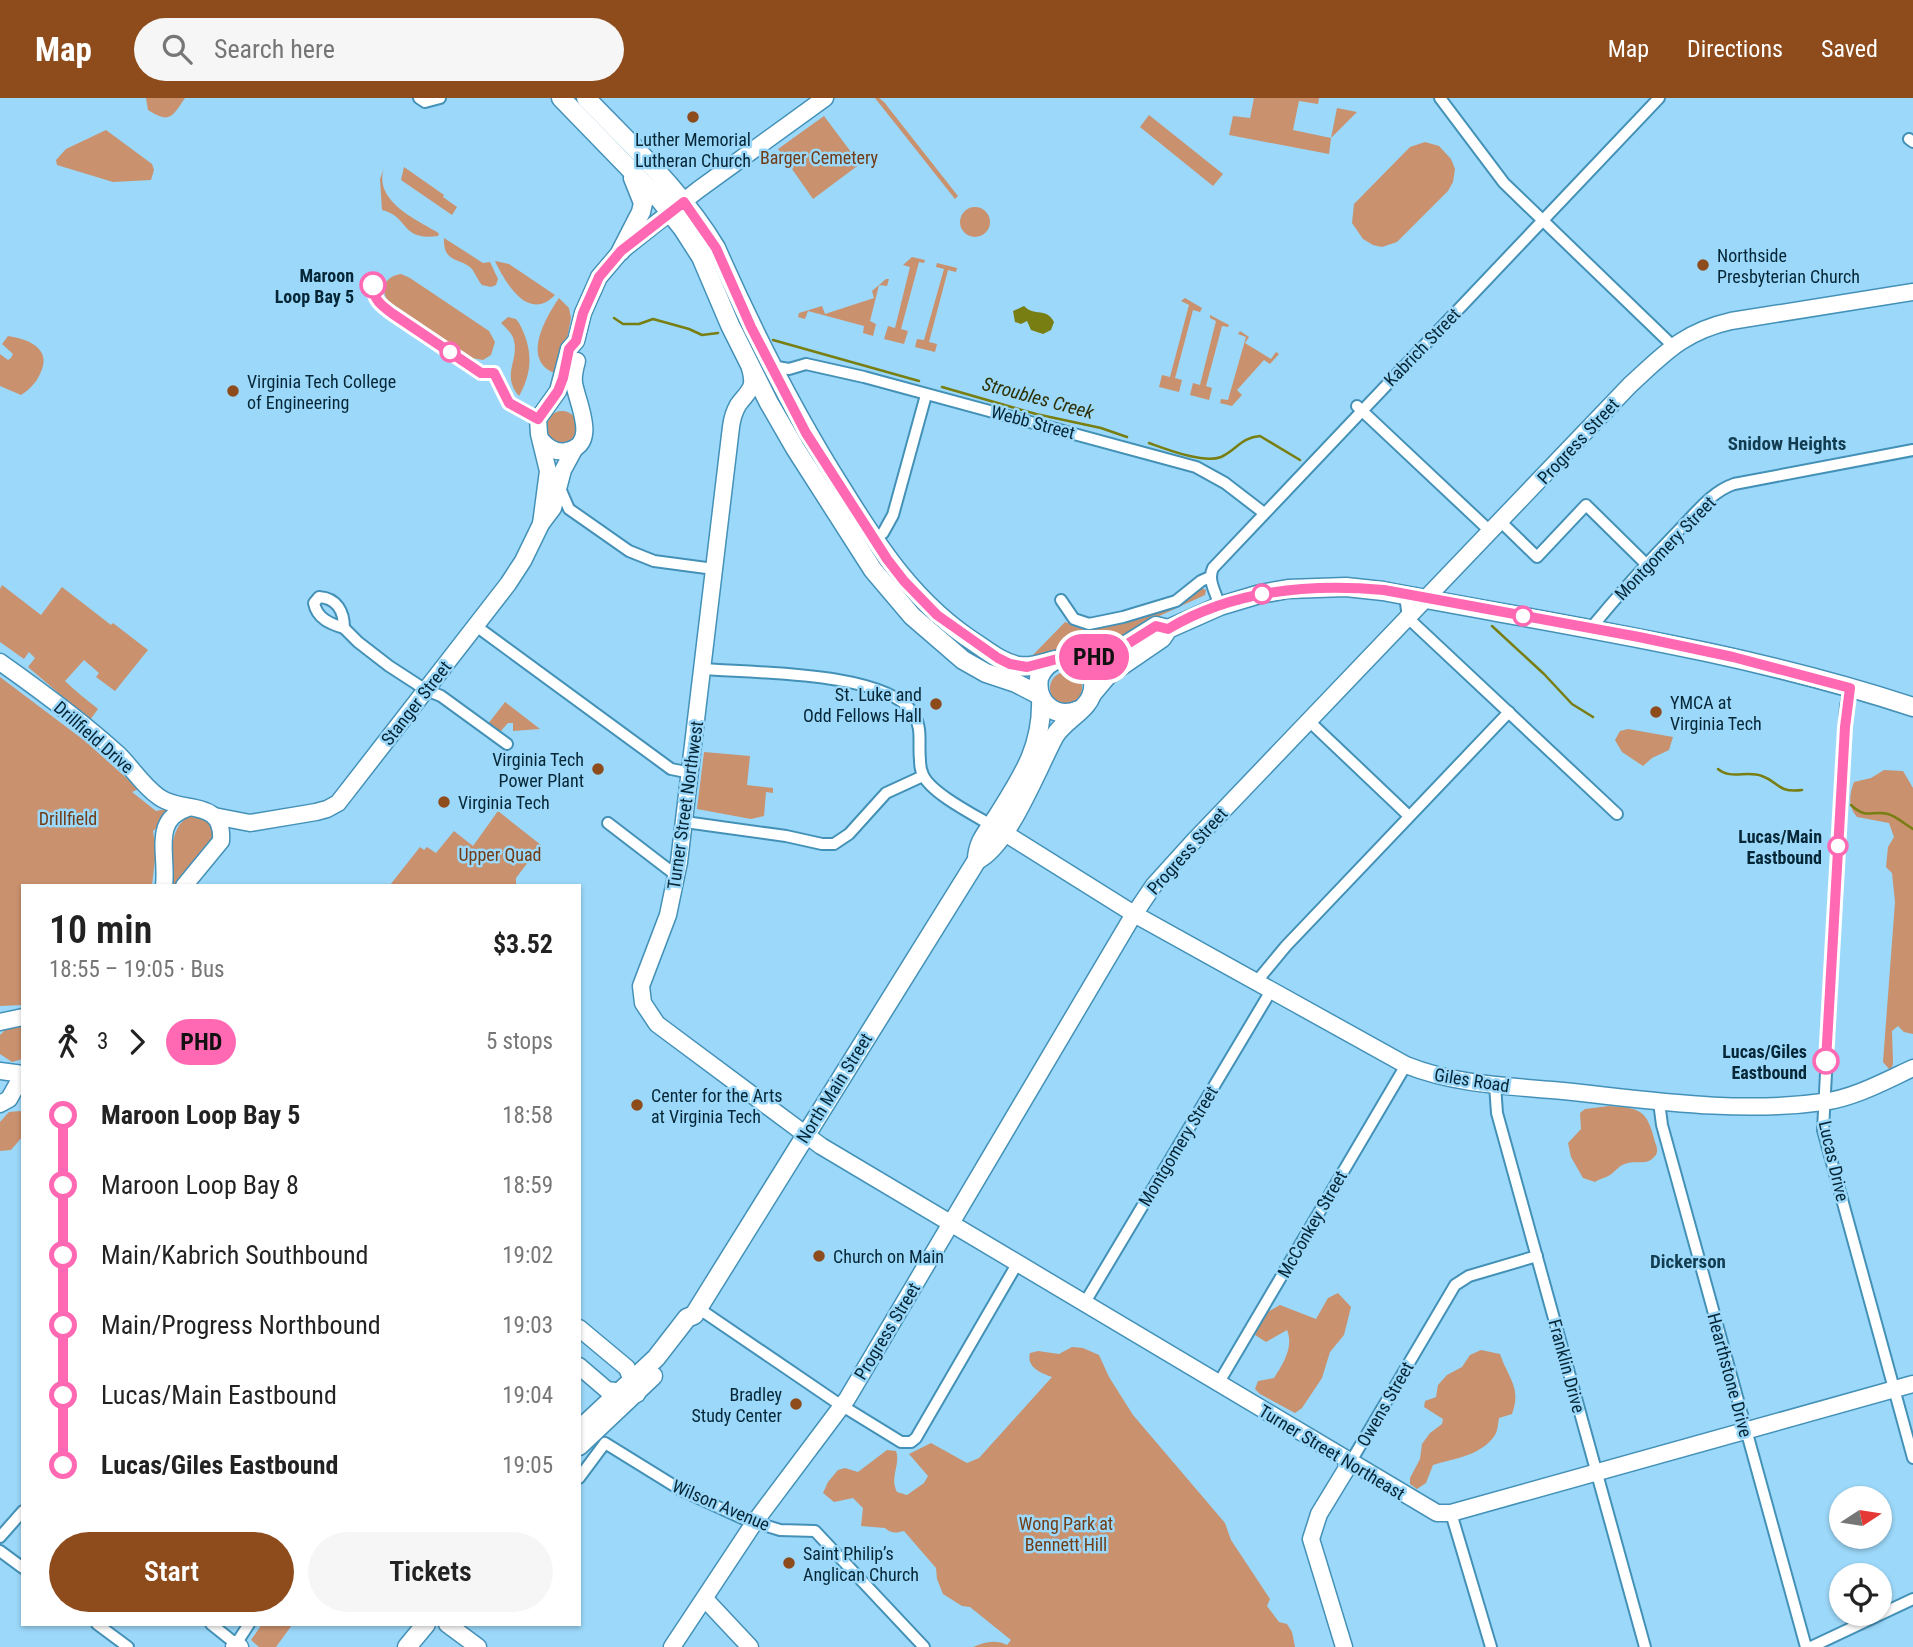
<!DOCTYPE html>
<meta charset="utf-8">
<style>
body{margin:0;font-family:"Roboto Condensed",sans-serif;background:#f6f6f6;color:#222;height:100vh;display:flex;flex-direction:column;font-size:26px;white-space:nowrap}
*{box-sizing:border-box;margin:0}
p{font-size:23px;color:#767676}
.icon{flex:none;width:38px;height:38px;fill:none;stroke:currentColor;stroke-width:2;stroke-linecap:round;stroke-linejoin:round}
.map{position:relative;flex:1;overflow:hidden}
.sheet{position:absolute;left:21px;top:786px;width:560px;height:742px;display:flex;flex-direction:column;background:#fff;border-radius:0px;box-shadow:0 2px 5px #0004}
.sheet>*{flex:none}
.badge{padding:0 14px;border-radius:23px;font-size:24px;line-height:46px}
.needle{width:46px;rotate:78deg}
.buttons{position:absolute;left:1829px;top:1388px;display:grid;gap:14px}
.buttons a{display:grid;place-items:center;width:63px;height:63px;border-radius:50%;background:#fff;box-shadow:0 2px 5px #0004;font-size:35px}
.map>.badge{position:absolute;translate:-50% -50%;box-shadow:0 0 0 4px #fff}
.legs{display:flex;align-items:center;gap:10px;height:77px;padding:0 28px;font-size:23px}
.legs p{margin-inline-start:auto}
.head{display:flex;align-items:center;justify-content:space-between;height:119px;padding:0 28px}
h1{font-size:38px;font-weight:600;line-height:52px}
.cta{display:flex;gap:14px;margin-top:auto;padding:14px 28px}
.cta a{flex:1;height:80px;border-radius:42px;background:#8e4b1b;color:#fff;font-size:28px;font-weight:600;line-height:80px;text-align:center}
.cta a+a{background:#f6f6f6;color:#222}
ul{padding:0 28px;list-style:none}
li{display:flex;align-items:center;gap:24px;height:70px;font-size:26px}
li i{display:grid;place-items:center;width:10px;height:100%;margin:0 9px;background:currentColor}
li i::after{content:'';width:18px;height:18px;margin:-9px;border:5px solid;border-radius:50%;background:#fff}
li p{margin-inline-start:auto}
li:first-child i{background:linear-gradient(#0000 50%,currentColor 0)}
li:last-child i{background:linear-gradient(currentColor 50%,#0000 0)}
header{display:flex;align-items:center;gap:42px;box-sizing:border-box;height:98px;padding:0 35px;background:#8e4b1b;color:#fff}
header strong{font-size:33px}
nav{display:flex;gap:38px;margin-inline-start:auto;font-size:24px}
.search{width:490px;height:63px;background:#f6f6f6;display:flex;align-items:center;gap:18px;box-sizing:border-box;padding:0 24px;border-radius:38px;color:#767676;font-size:26px}
.map>svg:first-child{display:block}
.green{fill:#c9916e}
.water{fill:#797e12}
.lines{fill:none;stroke-linecap:round;stroke-linejoin:round}
.stream{stroke:#797e12;stroke-width:2.5}
.street-casing{stroke:#4491b8;stroke-width:14}
.secondary-casing{stroke:#4491b8;stroke-width:19}
.primary-casing{stroke:#4491b8;stroke-width:21}
.street{stroke:#fff;stroke-width:10}
.secondary{stroke:#fff;stroke-width:16}
.primary{stroke:#fff;stroke-width:18}
.line-1-casing{stroke:#fff;stroke-width:16}
.line-1{stroke:#ff69b4;stroke-width:10}
.poi-dot{fill:#8e4b1b;stroke:#9cd8f9;stroke-width:2.5}
.stop-1-dot{fill:#fff;stroke:#ff69b4;stroke-width:3.5}
.labels{text-anchor:middle;dominant-baseline:central;stroke-width:5;stroke-linejoin:round;paint-order:stroke}
.poi-label{font-size:18px;fill:#042636;stroke:#9cd8f9;text-anchor:start}
.park-label{font-size:18px;fill:#713b15;stroke:#9cd8f9}
.stop-label{font-size:18px;font-weight:bold;fill:#042636;stroke:#9cd8f9;text-anchor:end}
.street-label{font-size:18px;fill:#042636;stroke:#9cd8f9}
.water-label{font-size:19px;font-style:italic;fill:#2e3106;stroke:#9cd8f9}
.neighbourhood-label{font-size:19px;font-weight:bold;fill:#123c50;stroke:#9cd8f9}
</style>
<header>
<strong>Map</strong>
<div class="search"><svg class="icon" aria-label="search" viewBox="0 0 24 24"><circle cx="10" cy="10" r="6"/><path d="M15 15l6 6"/></svg>Search here</div>
<nav><a>Map</a><a>Directions</a><a>Saved</a></nav>
</header>
<div class="map">
<svg width="1913" height="1549" viewBox="0 0 1913 1549">
<rect width="100%" height="100%" fill="#9cd8f9"/>
<!-- green -->
<g class="green">
<path d="M146 0H185C172 19 170 26 148 12Z"/>
<polygon points="875,0 879,0 884,4 958,98 955,101"/>
<polygon points="1254,0 1319,0 1318,6 1299,3 1293,32 1331,40 1337,10 1357,14 1331,40 1329,56 1229,37 1233,18 1250,20"/>
<polygon points="1149,17 1223,76 1213,88 1140,29"/>
<polygon points="824,18 860,66 813,101 778,51"/>
<polygon points="106,32 152,66 154,72 151,82 113,84 57,67 56,62 66,51"/>
<polygon points="1425,44 1439,48 1451,61 1455,71 1453,84 1448,93 1397,144 1382,149 1373,147 1363,141 1352,125 1354,106 1410,49"/>
<polygon points="404,69 444,97 443,99 457,109 452,117 401,82"/>
<path d="M384 70C373 103 417 122 437 134L439 136 438 138C400 143 410 119 382 112L380 81Z"/>
<circle cx="975" cy="124" r="15"/>
<path d="M444 140 483 165 490 164 498 181 496 187 491 189 482 187C477 181 474 172 470 169 458 160 443 164 444 140Z"/>
<polygon points="912,159 925,162 924,165 919,164 901,231 908,233 904,246 884,241 888,228 895,230 910,169 903,167"/>
<path d="M495 163 509 166 555 197C528 225 505 184 495 163Z"/>
<polygon points="937,165 957,170 956,174 948,172 929,244 937,246 935,254 915,249 917,241 924,242 944,171 936,169"/>
<path d="M401 176 410 180 489 233 495 244 491 257 483 262 472 260 388 203C379 190 386 178 401 176Z"/>
<polygon points="886,181 889,181 887,188 879,187 870,223 876,226 873,238 863,235 864,228 808,213 805,221 798,219 799,215 822,208 825,216 874,200 872,193"/>
<path d="M559 200 569 210 571 220 560 277C519 266 544 222 559 200Z"/>
<polygon points="1185,200 1202,210 1200,214 1193,212 1175,280 1182,282 1179,294 1159,289 1162,277 1170,279 1189,207 1181,203"/>
<polygon points="1210,217 1229,227 1228,229 1222,228 1206,288 1212,290 1209,302 1190,297 1193,285 1200,287 1216,223 1210,220"/>
<path d="M508 219 516 221 519 225C533 251 533 273 519 298 501 277 519 263 514 243 513 236 506 230 501 225Z"/>
<polygon points="1240,233 1249,239 1245,245 1271,261 1276,254 1279,256 1270,266 1264,262 1237,292 1242,297 1232,308 1220,305 1221,301 1228,302 1246,239 1238,236"/>
<path d="M8 238C29 241 53 251 40 276 36 285 29 292 21 297L0 288V256L8 262 11 260 13 256 2 246Z"/>
<circle cx="562" cy="329" r="16"/>
<path d="M2 487 41 517 62 489 111 527 113 525 148 552 115 593 96 579 99 575 84 562 65 583C75 593 85 600 98 611L90 622 28 569 35 560 29 554 24 561 0 544V491Z"/>
<polygon points="1202,490 1206,492 1205,497 1144,525 1109,547 1065,550 1030,560 1065,524 1083,530 1103,530 1179,507"/>
<circle cx="1066" cy="590" r="16"/>
<polygon points="0,579 85,643 132,685 136,685 141,690 132,694 156,713 171,710 160,727 153,733 156,753 152,787 23,788 23,907 0,908"/>
<polygon points="505,604 540,631 513,633 513,625 508,625 500,634 488,626"/>
<polygon points="1628,631 1673,639 1669,652 1652,660 1643,668 1622,654 1615,642 1620,633"/>
<polygon points="704,654 750,658 747,687 773,690 773,695 766,694 764,718 751,721 697,711"/>
<path d="M1884 672 1903 673 1913 690V936L1904 934 1898 928 1892 933 1893 965 1892 969 1889 971 1883 964 1895 804 1892 775 1886 769 1888 749 1894 739 1889 725 1857 719C1848 709 1849 697 1854 684L1871 680Z"/>
<polygon points="498,713 541,747 516,780 516,787 390,787 420,749 424,752 427,749 436,755 454,733 473,748"/>
<path d="M190 718C198 718 205 719 210 726 223 745 190 774 178 787L169 788C172 765 167 729 190 718Z"/>
<polygon points="23,923 23,961 12,964 0,956 0,937 13,924"/>
<path d="M1609 1008C1641 1010 1647 1012 1655 1044 1657 1049 1659 1055 1654 1059 1648 1067 1637 1063 1628 1065 1619 1067 1617 1072 1610 1077 1605 1080 1599 1081 1595 1084L1583 1080 1571 1059 1568 1045 1581 1031 1580 1015 1585 1011Z"/>
<polygon points="20,1013 23,1015 23,1038 11,1052 0,1053 0,1024 9,1014"/>
<path d="M1338 1195 1351 1209 1344 1237 1330 1254 1322 1280 1302 1310 1295 1315 1260 1296 1255 1291 1258 1283 1274 1280C1283 1266 1294 1249 1287 1232L1266 1244 1255 1237 1264 1216 1280 1207 1316 1221 1328 1200Z"/>
<path d="M1072 1249 1083 1250 1099 1257 1109 1279 1133 1317 1225 1425 1231 1442 1270 1501 1267 1508 1279 1524 1287 1526 1292 1534 1295 1549H973C984 1544 996 1541 1007 1547L1011 1542 970 1509 962 1508 943 1496 937 1481 936 1470 904 1433C896 1435 892 1436 885 1430L861 1428 863 1410 853 1400 834 1404 823 1395 828 1384 838 1372 845 1370 858 1374 887 1352 896 1353C901 1367 889 1379 897 1394L907 1397 924 1385 928 1378 909 1356 931 1345 967 1365 979 1360 1052 1279C1041 1275 1026 1269 1030 1255L1038 1253 1059 1256Z"/>
<path d="M1481 1252 1500 1256C1508 1280 1522 1290 1512 1316L1499 1320C1498 1325 1498 1332 1495 1337 1481 1358 1455 1360 1433 1367L1426 1385 1417 1391 1410 1386V1380L1420 1361 1422 1346 1430 1335 1442 1326 1443 1321 1424 1309 1425 1303 1436 1299 1438 1287 1447 1277 1462 1269 1470 1257Z"/>
<polygon points="262,1526 290,1526 292,1527 276,1549 259,1549 251,1542"/>
</g>
<!-- water -->
<path class="water" d="M1024 208C1034 219 1047 209 1054 224L1051 232 1043 236 1031 232 1027 223 1021 226 1015 224 1013 213Z"/>
<g class="lines">
<!-- stream -->
<g class="stream">
<polyline points="614,220 623,226 639,226 653,221 689,231 702,237 718,235"/>
<polyline points="773,242 919,283"/>
<polyline points="942,289 1036,316 1101,330 1127,339"/>
<path d="M1149 345C1166 351 1204 366 1221 359 1236 352 1242 339 1260 338L1300 362"/>
<polyline points="1492,528 1544,576 1572,606 1593,619"/>
<path d="M1718 671C1731 682 1747 672 1762 678 1779 684 1777 695 1802 692"/>
<path d="M1851 707C1867 722 1871 712 1888 716 1896 718 1906 727 1913 731"/>
</g>
<defs>
<g id="street">
<polyline points="419,0 425,4 440,0"/>
<polyline points="1440,0 1504,85 1673,248"/>
<polyline points="1909,41 1913,44"/>
<polyline points="771,268 789,271 806,266 864,279 1196,369 1225,385 1264,415"/>
<polyline points="1357,308 1491,434"/>
<polyline points="559,388 569,411 629,453 654,463 714,471"/>
<polyline points="1501,424 1537,459 1586,407 1646,466"/>
<polyline points="873,441 883,435 893,417 926,297"/>
<polyline points="1405,497 1408,520 1617,716"/>
<path d="M319 499C337 500 344 514 344 530 331 526 317 521 314 505Z"/>
<polyline points="1061,502 1074,521 1089,526 1123,519 1176,503 1201,483 1210,479"/>
<path d="M1220 508C1216 495 1207 482 1213 470L1659 0"/>
<polyline points="476,528 671,671 691,675"/>
<polyline points="344,530 358,544 389,568 426,592 441,598 507,646"/>
<path d="M1591 530C1619 496 1649 463 1679 432 1696 415 1711 394 1734 386L1913 352"/>
<path d="M703 571C751 575 886 573 913 615 923 630 918 645 920 662 920 666 921 673 923 677 931 695 974 717 991 727"/>
<polyline points="1850,590 1846,608 1842,673 1823,1032 1913,1360"/>
<polyline points="1309,623 1409,718"/>
<polyline points="685,724 786,738 822,746 834,746 849,736 886,695 923,678"/>
<polyline points="608,725 677,778"/>
<polyline points="1257,883 1286,848 1509,614"/>
<polyline points="1495,987 1497,1015 1645,1549"/>
<polyline points="1659,1004 1662,1027 1806,1549"/>
<polyline points="1084,1206 1272,891"/>
<polyline points="698,1210 836,1304 901,1344 911,1344 916,1340 1017,1166"/>
<polyline points="1218,1286 1406,967"/>
<polyline points="1350,1365 1455,1187 1469,1178 1537,1158"/>
<polyline points="579,1380 605,1345 681,1392 744,1421 780,1432 815,1433 924,1549"/>
<polyline points="1451,1415 1491,1549"/>
<polyline points="0,1439 23,1413"/>
<polyline points="0,1453 23,1470"/>
<polyline points="97,1526 128,1549"/>
<polyline points="211,1526 236,1546 249,1526"/>
<polyline points="1811,1549 1913,1501"/>
</g>
<g id="secondary">
<path d="M750 270C756 291 749 292 738 307 734 314 732 321 731 329L679 764 668 817 641 888 643 905 657 926 821 1048 1437 1415H1451L1913 1286"/>
<path d="M542 343C548 350 556 355 566 353 600 347 577 305 574 285 573 278 575 270 577 263"/>
<polyline points="541,426 548,373 539,336 538,321 558,293 569,251 576,243 583,215 599,179 621,153 698,92 825,0"/>
<path d="M0 564C41 593 82 623 119 657 133 671 143 688 159 699 183 716 224 700 221 743L184 788"/>
<polyline points="214,718 250,725 316,714 327,711 338,705 508,486 523,463 541,426 553,410 563,372 575,350"/>
<path d="M1003 734 1134 816 1406 967C1456 987 1509 988 1563 993 1649 1002 1737 1016 1823 1004 1854 1000 1885 983 1913 970"/>
<path d="M164 788C168 756 151 722 188 710"/>
<polyline points="0,924 23,919"/>
<polyline points="0,973 23,976"/>
<polyline points="0,1006 9,1001 23,976"/>
<polyline points="579,1230 627,1270 637,1296 607,1292 579,1268"/>
<polyline points="705,1501 750,1549"/>
<polyline points="447,1526 478,1549"/>
<polyline points="234,1549 236,1546 240,1549"/>
<path d="M672 1549 754 1425 847 1301 1131 821 1154 787 1192 745 1630 287C1665 255 1683 234 1731 223L1913 194"/>
<polyline points="1344,1549 1311,1441 1319,1416 1350,1365"/>
</g>
<g id="primary">
<polyline points="561,0 660,102 683,131 701,159 730,227 769,305 795,350 873,472 912,518 963,562 986,575 1016,585 1039,597"/>
<path d="M586 0C632 48 682 93 716 150 753 234 793 314 842 391 879 451 916 507 977 546 990 555 1003 565 1019 568 1032 570 1043 565 1055 562"/>
<polyline points="621,153 641,114 643,105 633,80"/>
<polyline points="1073,561 1113,555 1156,528 1168,531"/>
<path d="M1092 596 1108 577 1162 540 1168 531 1220 508 1260 496 1288 491 1346 489 1383 493C1561 527 1740 552 1913 609"/>
<path d="M977 762C1008 747 1037 671 1054 639 1064 621 1092 611 1093 590 1096 556 1051 549 1039 580 1035 605 1056 622 1079 612"/>
<path d="M579 1332 656 1260 687 1220 694 1217 977 762C977 744 988 733 997 719 1022 679 1043 649 1041 600"/>
<polyline points="579,1348 653,1278"/>
<polyline points="407,1549 426,1526"/>
</g>
</defs>
<!-- street casing -->
<use href="#street" class="street-casing"/>
<!-- secondary casing -->
<use href="#secondary" class="secondary-casing"/>
<!-- primary casing -->
<use href="#primary" class="primary-casing"/>
<!-- street -->
<use href="#street" class="street"/>
<!-- secondary -->
<use href="#secondary" class="secondary"/>
<!-- primary -->
<use href="#primary" class="primary"/>
</g>
<g class="lines">
<defs>
<path id="line-1" d="M373 187C373 202 382 208 393 216L481 275H494L509 305 538 321 558 293 563 280 569 251 576 243 583 215 599 179 621 153 684 104 716 150 751 229 806 335 887 461 904 483 937 517 998 560 1010 566 1027 569 1061 560 1100 558 1113 555 1156 528 1168 531C1233 492 1309 485 1384 492L1639 539 1733 559 1850 590 1845 629 1826 963"/>
</defs>
<!-- line-1 casing -->
<use href="#line-1" class="line-1-casing"/>
<!-- line-1 -->
<use href="#line-1" class="line-1"/>
</g>
<!-- markers -->
<g class="poi-dot">
<circle cx="693" cy="19" r="7"/>
<circle cx="1703" cy="167" r="7"/>
<circle cx="233" cy="293" r="7"/>
<circle cx="936" cy="606" r="7"/>
<circle cx="1656" cy="614" r="7"/>
<circle cx="598" cy="671" r="7"/>
<circle cx="444" cy="704" r="7"/>
<circle cx="637" cy="1007" r="7"/>
<circle cx="819" cy="1158" r="7"/>
<circle cx="796" cy="1306" r="7"/>
<circle cx="789" cy="1465" r="7"/>
</g>
<g class="stop-1-dot">
<circle cx="373" cy="187" r="12"/>
<circle cx="450" cy="254" r="9"/>
<circle cx="1262" cy="496" r="9"/>
<circle cx="1523" cy="518" r="9"/>
<circle cx="1838" cy="748" r="9"/>
<circle cx="1826" cy="963" r="12"/>
</g>
<g class="labels">
<!-- poi labels -->
<g class="poi-label">
<text x="693" y="41" text-anchor="middle">Luther Memorial<tspan x="693" dy="21">Lutheran Church</tspan></text>
<text x="1717" y="157">Northside<tspan x="1717" dy="21">Presbyterian Church</tspan></text>
<text x="247" y="283">Virginia Tech College<tspan x="247" dy="21">of Engineering</tspan></text>
<text x="922" y="596" text-anchor="end">St. Luke and<tspan x="922" dy="21">Odd Fellows Hall</tspan></text>
<text x="1670" y="604">YMCA at<tspan x="1670" dy="21">Virginia Tech</tspan></text>
<text x="584" y="661" text-anchor="end">Virginia Tech<tspan x="584" dy="21">Power Plant</tspan></text>
<text x="458" y="704">Virginia Tech</text>
<text x="651" y="997">Center for the Arts<tspan x="651" dy="21">at Virginia Tech</tspan></text>
<text x="833" y="1158">Church on Main</text>
<text x="782" y="1296" text-anchor="end">Bradley<tspan x="782" dy="21">Study Center</tspan></text>
<text x="803" y="1455">Saint Philip’s<tspan x="803" dy="21">Anglican Church</tspan></text>
</g>
<!-- park labels -->
<g class="park-label">
<text x="819" y="59">Barger Cemetery</text>
<text x="68" y="720">Drillfield</text>
<text x="500" y="756">Upper Quad</text>
<text x="1066" y="1425">Wong Park at<tspan x="1066" dy="21">Bennett Hill</tspan></text>
</g>
<!-- stop labels -->
<g class="stop-label">
<text x="354" y="177">Maroon<tspan x="354" dy="21">Loop Bay 5</tspan></text>
<text x="1822" y="738">Lucas/Main<tspan x="1822" dy="21">Eastbound</tspan></text>
<text x="1807" y="953">Lucas/Giles<tspan x="1807" dy="21">Eastbound</tspan></text>
</g>
<!-- street labels -->
<g class="street-label">
<text transform="translate(1422 249) rotate(-46)">Kabrich Street</text>
<text transform="translate(1033 324) rotate(15)">Webb Street</text>
<text transform="translate(1578 343) rotate(-47)">Progress Street</text>
<text transform="translate(1665 450) rotate(-46)">Montgomery Street</text>
<text transform="translate(416 605) rotate(-52)">Stanger Street</text>
<text transform="translate(94 639) rotate(41)">Drillfield Drive</text>
<text transform="translate(685 707) rotate(-82)">Turner Street Northwest</text>
<text transform="translate(1187 753) rotate(-48)">Progress Street</text>
<text transform="translate(1472 982) rotate(9)">Giles Road</text>
<text transform="translate(834 990) rotate(-58)">North Main Street</text>
<text transform="translate(1178 1048) rotate(-59)">Montgomery Street</text>
<text transform="translate(1834 1063) rotate(77)">Lucas Drive</text>
<text transform="translate(1312 1126) rotate(-60)">McConkey Street</text>
<text transform="translate(887 1233) rotate(-59)">Progress Street</text>
<text transform="translate(1567 1268) rotate(75)">Franklin Drive</text>
<text transform="translate(1730 1277) rotate(75)">Hearthstone Drive</text>
<text transform="translate(1385 1306) rotate(-60)">Owens Street</text>
<text transform="translate(1332 1354) rotate(31)">Turner Street Northeast</text>
<text transform="translate(721 1407) rotate(23)">Wilson Avenue</text>
</g>
<!-- water labels -->
<g class="water-label">
<text transform="translate(1038 300) rotate(15)">Stroubles Creek</text>
</g>
<!-- neighbourhood labels -->
<g class="neighbourhood-label">
<text x="1787" y="345">Snidow Heights</text>
<text x="1688" y="1163">Dickerson</text>
</g>
</g>
</svg>
<div class="buttons">
<a><svg class="needle" viewBox="-14 -14 28 28"><path d="M0-13l5 13h-10z" fill="#e53935"/><path d="M0 13l5-13h-10z" fill="#767676"/></svg></a>
<a><svg class="icon" aria-label="locate" viewBox="0 0 24 24"><circle cx="12" cy="12" r="6"/><path d="M12 2v4M12 18v4M2 12h4M18 12h4"/></svg></a>
</div>
<b class="badge" style="left:1094px;top:559px;background:#ff69b4;color:#111">PHD</b>
<section class="sheet">
<div class="head"><div><h1>10 min</h1><p>18:55 – 19:05 · Bus</p></div><b>$3.52</b></div>
<div class="legs"><svg class="icon" aria-label="walk" viewBox="0 0 24 24"><circle cx="13" cy="4" r="2"/><path d="M13 8l-2 6 4 7M11 14l-3 7M7 12l3-4h3l4 4"/></svg>3<svg class="icon" aria-label="forward" viewBox="0 0 24 24"><path d="M9 5l7 7-7 7"/></svg><b class="badge" style="background:#ff69b4;color:#111">PHD</b><p>5 stops</p></div>
<ul>
<li><i style="color:#ff69b4"></i><b>Maroon Loop Bay 5</b><p>18:58</p></li>
<li><i style="color:#ff69b4"></i><span>Maroon Loop Bay 8</span><p>18:59</p></li>
<li><i style="color:#ff69b4"></i><span>Main/Kabrich Southbound</span><p>19:02</p></li>
<li><i style="color:#ff69b4"></i><span>Main/Progress Northbound</span><p>19:03</p></li>
<li><i style="color:#ff69b4"></i><span>Lucas/Main Eastbound</span><p>19:04</p></li>
<li><i style="color:#ff69b4"></i><b>Lucas/Giles Eastbound</b><p>19:05</p></li>
</ul>
<div class="cta"><a>Start</a><a>Tickets</a></div>
</section>
</div>
